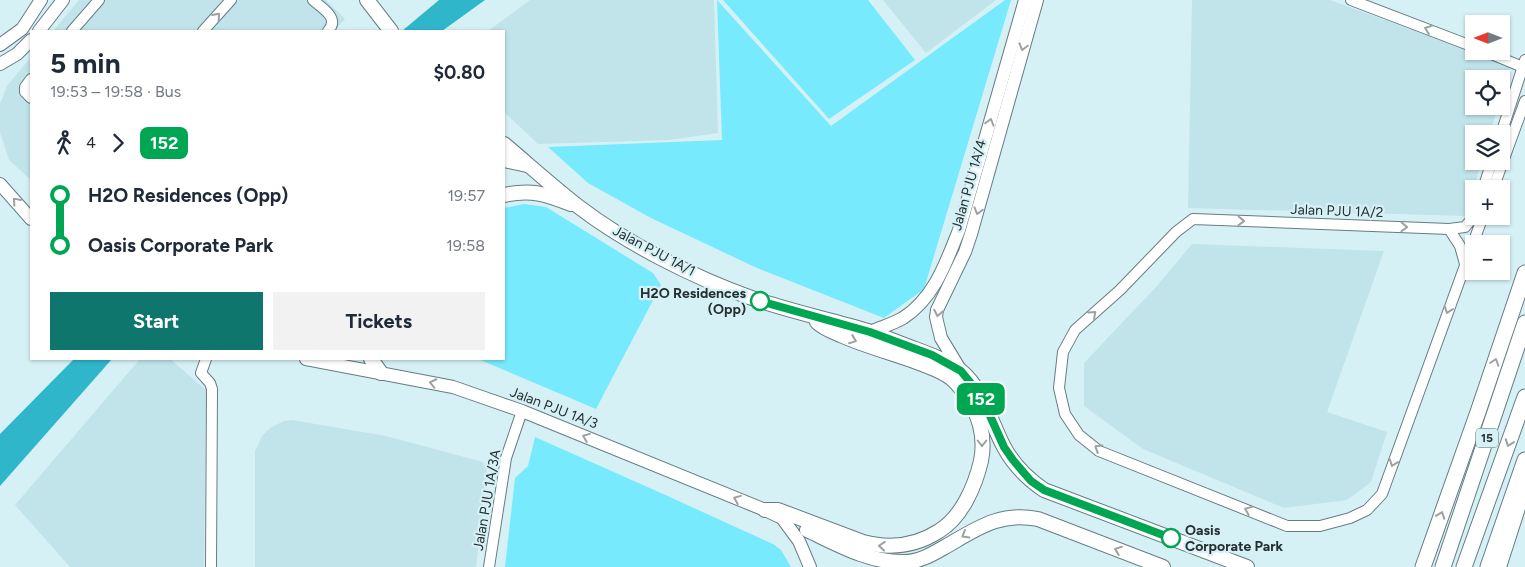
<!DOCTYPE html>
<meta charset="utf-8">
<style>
body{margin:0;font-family:Figtree,sans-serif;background:#f2f2f3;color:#1f2937;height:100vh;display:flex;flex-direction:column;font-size:19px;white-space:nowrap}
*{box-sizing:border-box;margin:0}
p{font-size:16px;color:#747a83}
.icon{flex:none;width:28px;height:28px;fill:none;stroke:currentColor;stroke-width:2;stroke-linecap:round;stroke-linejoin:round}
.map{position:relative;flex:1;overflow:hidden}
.panel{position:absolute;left:30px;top:30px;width:475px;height:330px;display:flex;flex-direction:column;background:#fff;border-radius:0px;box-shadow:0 1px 4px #0004}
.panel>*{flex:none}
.badge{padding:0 10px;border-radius:8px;font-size:18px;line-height:32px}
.needle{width:32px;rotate:270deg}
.fabs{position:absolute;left:1465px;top:15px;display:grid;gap:10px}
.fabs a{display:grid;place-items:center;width:45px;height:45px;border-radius:0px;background:#fff;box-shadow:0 1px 4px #0004;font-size:25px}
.map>.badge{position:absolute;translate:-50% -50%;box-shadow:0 0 0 2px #fff}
.legs{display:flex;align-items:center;gap:8px;height:55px;padding:0 20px;font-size:16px}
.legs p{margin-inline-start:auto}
.summary{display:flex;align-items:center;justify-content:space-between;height:85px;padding:0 20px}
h1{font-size:28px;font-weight:700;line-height:38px}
.button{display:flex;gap:10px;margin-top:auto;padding:10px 20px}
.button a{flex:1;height:58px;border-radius:0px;background:#0f766e;color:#fff;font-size:20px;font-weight:700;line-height:58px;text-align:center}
.button a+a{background:#f2f2f3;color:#1f2937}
ul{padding:0 20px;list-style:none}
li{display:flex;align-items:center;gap:18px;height:50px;font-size:19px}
li i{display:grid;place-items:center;width:8px;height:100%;margin:0 6px;background:currentColor}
li i::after{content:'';width:12px;height:12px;margin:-6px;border:4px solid;border-radius:50%;background:#fff}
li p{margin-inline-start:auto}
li:first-child i{background:linear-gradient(#0000 50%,currentColor 0)}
li:last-child i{background:linear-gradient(currentColor 50%,#0000 0)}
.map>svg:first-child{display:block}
.built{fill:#c1e3ea}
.green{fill:#77eafe}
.water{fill:#30b6cb}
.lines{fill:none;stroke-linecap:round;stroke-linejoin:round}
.minor-casing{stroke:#657d81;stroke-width:12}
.tertiary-casing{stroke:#657d81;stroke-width:14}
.secondary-casing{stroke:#657d81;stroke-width:16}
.primary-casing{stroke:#657d81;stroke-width:17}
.minor{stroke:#fff;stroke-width:10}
.tertiary{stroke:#fff;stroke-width:12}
.secondary{stroke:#fff;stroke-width:14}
.primary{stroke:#fff;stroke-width:15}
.oneway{stroke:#9da1a2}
.line-1-casing{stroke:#fff;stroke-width:11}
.line-1{stroke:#00a651;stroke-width:8}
.stop-1-dot{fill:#fff;stroke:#00a651;stroke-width:2.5}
.labels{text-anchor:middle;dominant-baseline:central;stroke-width:4.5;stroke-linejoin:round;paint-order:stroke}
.shield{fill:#d6f1f6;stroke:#5a696c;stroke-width:1}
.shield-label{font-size:12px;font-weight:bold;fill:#252f31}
.street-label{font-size:14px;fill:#252f31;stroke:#d6f1f6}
.stop-label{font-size:14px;font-weight:bold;fill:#252f31;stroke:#d6f1f6;text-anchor:end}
</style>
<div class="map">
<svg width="1525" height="567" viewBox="0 0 1525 567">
<rect width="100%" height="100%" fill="#d6f1f6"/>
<!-- built -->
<g class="built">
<polygon points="79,0 326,0 345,19 334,31 53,31"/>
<polygon points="530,0 714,0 718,133 669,140 538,144 504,112 504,31 488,31"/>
<polygon points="883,0 996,0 926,53"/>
<polygon points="1192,0 1330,0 1511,66 1501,97 1501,79 1474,79 1474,106 1498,106 1490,134 1474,134 1474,161 1482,161 1465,216 1188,208"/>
<polygon points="31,57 31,180 9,160 0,132 0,104 7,86"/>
<polygon points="1192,244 1384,251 1327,412 1387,432 1371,482 1347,500 1284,508 1143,449 1084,406 1084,363 1156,287"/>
<polygon points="140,359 170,359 206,390 204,567 70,567 15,505"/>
<polygon points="292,420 386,436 483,462 487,472 476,567 255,567 255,451 262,436 270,428 284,421"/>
</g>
<!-- green -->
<g class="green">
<polygon points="717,0 831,126 1005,0 1011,0 924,289 884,318 757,268 651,218 588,183 548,147 722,140"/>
<polygon points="723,0 868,0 915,60 829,119"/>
<polygon points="524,204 546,207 653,273 661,285 596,409 478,359 504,359 504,208"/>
<polygon points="535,437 661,493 773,544 781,550 791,567 505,567 515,478 528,466"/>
</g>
<!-- water -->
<g class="water">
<polygon points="439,0 485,0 442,31 402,31"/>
<polygon points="74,359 112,359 0,486 0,434"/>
</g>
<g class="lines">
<defs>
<g id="minor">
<path d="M313 0C323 9 340 18 328 31"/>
<polyline points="1351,0 1474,47"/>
<polyline points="72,31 99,0"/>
<polyline points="203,31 231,0"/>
<polyline points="1484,51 1525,68"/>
<polyline points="31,79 25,87 25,92 31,98"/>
<polyline points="1501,134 1525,60"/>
<polyline points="1483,189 1492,161"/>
<polyline points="1493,189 1525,101"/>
<polyline points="1474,216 1465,227 1449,229 1193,219 1176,232 1120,290 1075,330 1063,352 1059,388 1065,414 1079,435 1099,451 1287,526 1320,526 1350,518 1367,510 1382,494 1483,216"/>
<polyline points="1449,229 1460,246 1465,264"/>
<polyline points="206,359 201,373 210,383 212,389 211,567"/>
<polyline points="489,567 506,458 522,411"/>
</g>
<g id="tertiary">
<polyline points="39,31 63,0"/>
<polyline points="0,45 22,29 41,0"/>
<polyline points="0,64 17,54 31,40"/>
<polyline points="0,184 31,219"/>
<path d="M870 332C881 327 893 324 903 318 934 298 946 263 959 230L1025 0"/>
<polyline points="306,359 453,387 522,411 765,510 782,518 799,541 810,567"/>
<polyline points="961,371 941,338 936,317 937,310 965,252 971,234 1037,0"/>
</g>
<g id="secondary">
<polyline points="367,0 391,31"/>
<path d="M504 144C529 165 553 187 579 207 626 243 693 277 749 297 788 311 828 319 868 331 882 336 896 342 910 347 926 353 949 361 961 371 983 389 991 423 1004 447 1013 464 1028 479 1044 490L1247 567"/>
<polyline points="504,160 527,165"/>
<path d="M504 195C531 189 546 194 571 204"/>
<polyline points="371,359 381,373"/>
<path d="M765 510H778L863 542C890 549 916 546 939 531 962 517 975 486 981 461 985 441 981 421 971 403 966 395 959 385 952 379 944 372 932 368 922 364 896 354 868 347 843 336 834 332 824 329 817 322"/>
<path d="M807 530C837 544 870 563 904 562 918 562 931 555 943 548 975 530 999 511 1038 519L1163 567"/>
<polyline points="1499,567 1525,486"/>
</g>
<g id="primary">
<polyline points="1423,567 1478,412 1525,273"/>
<polyline points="1443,567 1525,323"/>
<polyline points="1464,567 1525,397"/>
<polyline points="1488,567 1525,460"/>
</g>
</defs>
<!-- minor casing -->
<use href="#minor" class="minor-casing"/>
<!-- tertiary casing -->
<use href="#tertiary" class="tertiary-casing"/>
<!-- secondary casing -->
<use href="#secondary" class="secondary-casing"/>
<!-- primary casing -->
<use href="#primary" class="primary-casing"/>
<!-- minor -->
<use href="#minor" class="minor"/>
<!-- tertiary -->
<use href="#tertiary" class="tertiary"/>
<!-- secondary -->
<use href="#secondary" class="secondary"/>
<!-- primary -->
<use href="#primary" class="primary"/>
</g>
<!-- one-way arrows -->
<defs><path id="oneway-chevron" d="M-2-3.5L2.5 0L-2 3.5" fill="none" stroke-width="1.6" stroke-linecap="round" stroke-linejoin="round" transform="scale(1.25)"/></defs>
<g class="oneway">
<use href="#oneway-chevron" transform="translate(217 16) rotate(-48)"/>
<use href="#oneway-chevron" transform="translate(1428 29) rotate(-160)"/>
<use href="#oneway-chevron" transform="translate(1023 47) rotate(106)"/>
<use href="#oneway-chevron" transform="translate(990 122) rotate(-74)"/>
<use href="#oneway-chevron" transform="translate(16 201) rotate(-131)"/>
<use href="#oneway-chevron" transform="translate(978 211) rotate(106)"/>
<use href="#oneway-chevron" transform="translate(1241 221) rotate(2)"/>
<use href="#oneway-chevron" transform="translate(1404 227) rotate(2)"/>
<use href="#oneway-chevron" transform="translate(1448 310) rotate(110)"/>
<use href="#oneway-chevron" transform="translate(938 313) rotate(101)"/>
<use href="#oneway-chevron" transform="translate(1093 314) rotate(-42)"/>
<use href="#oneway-chevron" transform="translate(853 340) rotate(21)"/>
<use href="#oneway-chevron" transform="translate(1495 362) rotate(-72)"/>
<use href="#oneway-chevron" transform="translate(433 383) rotate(-168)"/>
<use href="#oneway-chevron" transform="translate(586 437) rotate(-158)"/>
<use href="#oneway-chevron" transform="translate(982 443) rotate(90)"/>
<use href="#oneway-chevron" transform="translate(1509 443) rotate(110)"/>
<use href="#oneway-chevron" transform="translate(1098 448) rotate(-148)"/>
<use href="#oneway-chevron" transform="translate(1393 463) rotate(110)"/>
<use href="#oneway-chevron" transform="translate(737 499) rotate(-158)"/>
<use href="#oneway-chevron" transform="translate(1248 510) rotate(-158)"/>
<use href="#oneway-chevron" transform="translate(1441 515) rotate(-70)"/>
<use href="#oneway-chevron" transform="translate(965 535) rotate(150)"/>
<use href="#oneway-chevron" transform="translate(882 546) rotate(-175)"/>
<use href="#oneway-chevron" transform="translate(1118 550) rotate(-159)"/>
</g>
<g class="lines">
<defs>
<polyline id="line-1" points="760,301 870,332 932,355 961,371 978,392 987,409 1004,447 1013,460 1031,481 1044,490 1171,538"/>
</defs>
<!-- line-1 casing -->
<use href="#line-1" class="line-1-casing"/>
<!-- line-1 -->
<use href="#line-1" class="line-1"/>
</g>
<!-- markers -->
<g class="stop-1-dot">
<circle cx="760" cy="301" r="9"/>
<circle cx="1171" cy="538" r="9"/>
</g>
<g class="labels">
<!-- shield labels -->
<rect class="shield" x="1476" y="428.5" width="22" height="19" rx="4"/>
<g class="shield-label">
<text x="1487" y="438">15</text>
</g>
<!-- street labels -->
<g class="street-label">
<text transform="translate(969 185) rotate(-74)">Jalan PJU 1A/4</text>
<text transform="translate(1337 211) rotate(2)">Jalan PJU 1A/2</text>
<text transform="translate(654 251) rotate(28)">Jalan PJU 1A/1</text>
<text transform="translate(554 408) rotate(21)">Jalan PJU 1A/3</text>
<text transform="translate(487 500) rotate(-80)">Jalan PJU 1A/3A</text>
</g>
<!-- stop labels -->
<g class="stop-label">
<text x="746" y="293">H2O Residences<tspan x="746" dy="16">(Opp)</tspan></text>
<text x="1185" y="530" text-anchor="start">Oasis<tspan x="1185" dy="16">Corporate Park</tspan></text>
</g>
</g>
</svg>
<div class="fabs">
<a><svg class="needle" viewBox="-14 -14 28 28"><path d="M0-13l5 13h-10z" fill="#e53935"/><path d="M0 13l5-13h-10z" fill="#747a83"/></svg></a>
<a><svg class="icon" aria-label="locate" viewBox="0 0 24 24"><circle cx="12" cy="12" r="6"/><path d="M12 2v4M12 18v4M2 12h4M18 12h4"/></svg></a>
<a><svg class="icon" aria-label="layers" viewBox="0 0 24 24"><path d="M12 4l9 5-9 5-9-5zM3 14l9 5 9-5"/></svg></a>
<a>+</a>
<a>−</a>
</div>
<b class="badge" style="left:981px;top:399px;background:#00a651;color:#fff">152</b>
<section class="panel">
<div class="summary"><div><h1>5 min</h1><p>19:53 – 19:58 · Bus</p></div><b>$0.80</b></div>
<div class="legs"><svg class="icon" aria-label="walk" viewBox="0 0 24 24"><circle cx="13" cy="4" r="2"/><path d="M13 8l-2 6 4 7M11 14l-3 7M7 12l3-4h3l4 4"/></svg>4<svg class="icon" aria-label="forward" viewBox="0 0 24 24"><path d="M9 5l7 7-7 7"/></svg><b class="badge" style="background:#00a651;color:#fff">152</b></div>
<ul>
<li><i style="color:#00a651"></i><b>H2O Residences (Opp)</b><p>19:57</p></li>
<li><i style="color:#00a651"></i><b>Oasis Corporate Park</b><p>19:58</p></li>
</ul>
<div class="button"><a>Start</a><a>Tickets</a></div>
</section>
</div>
